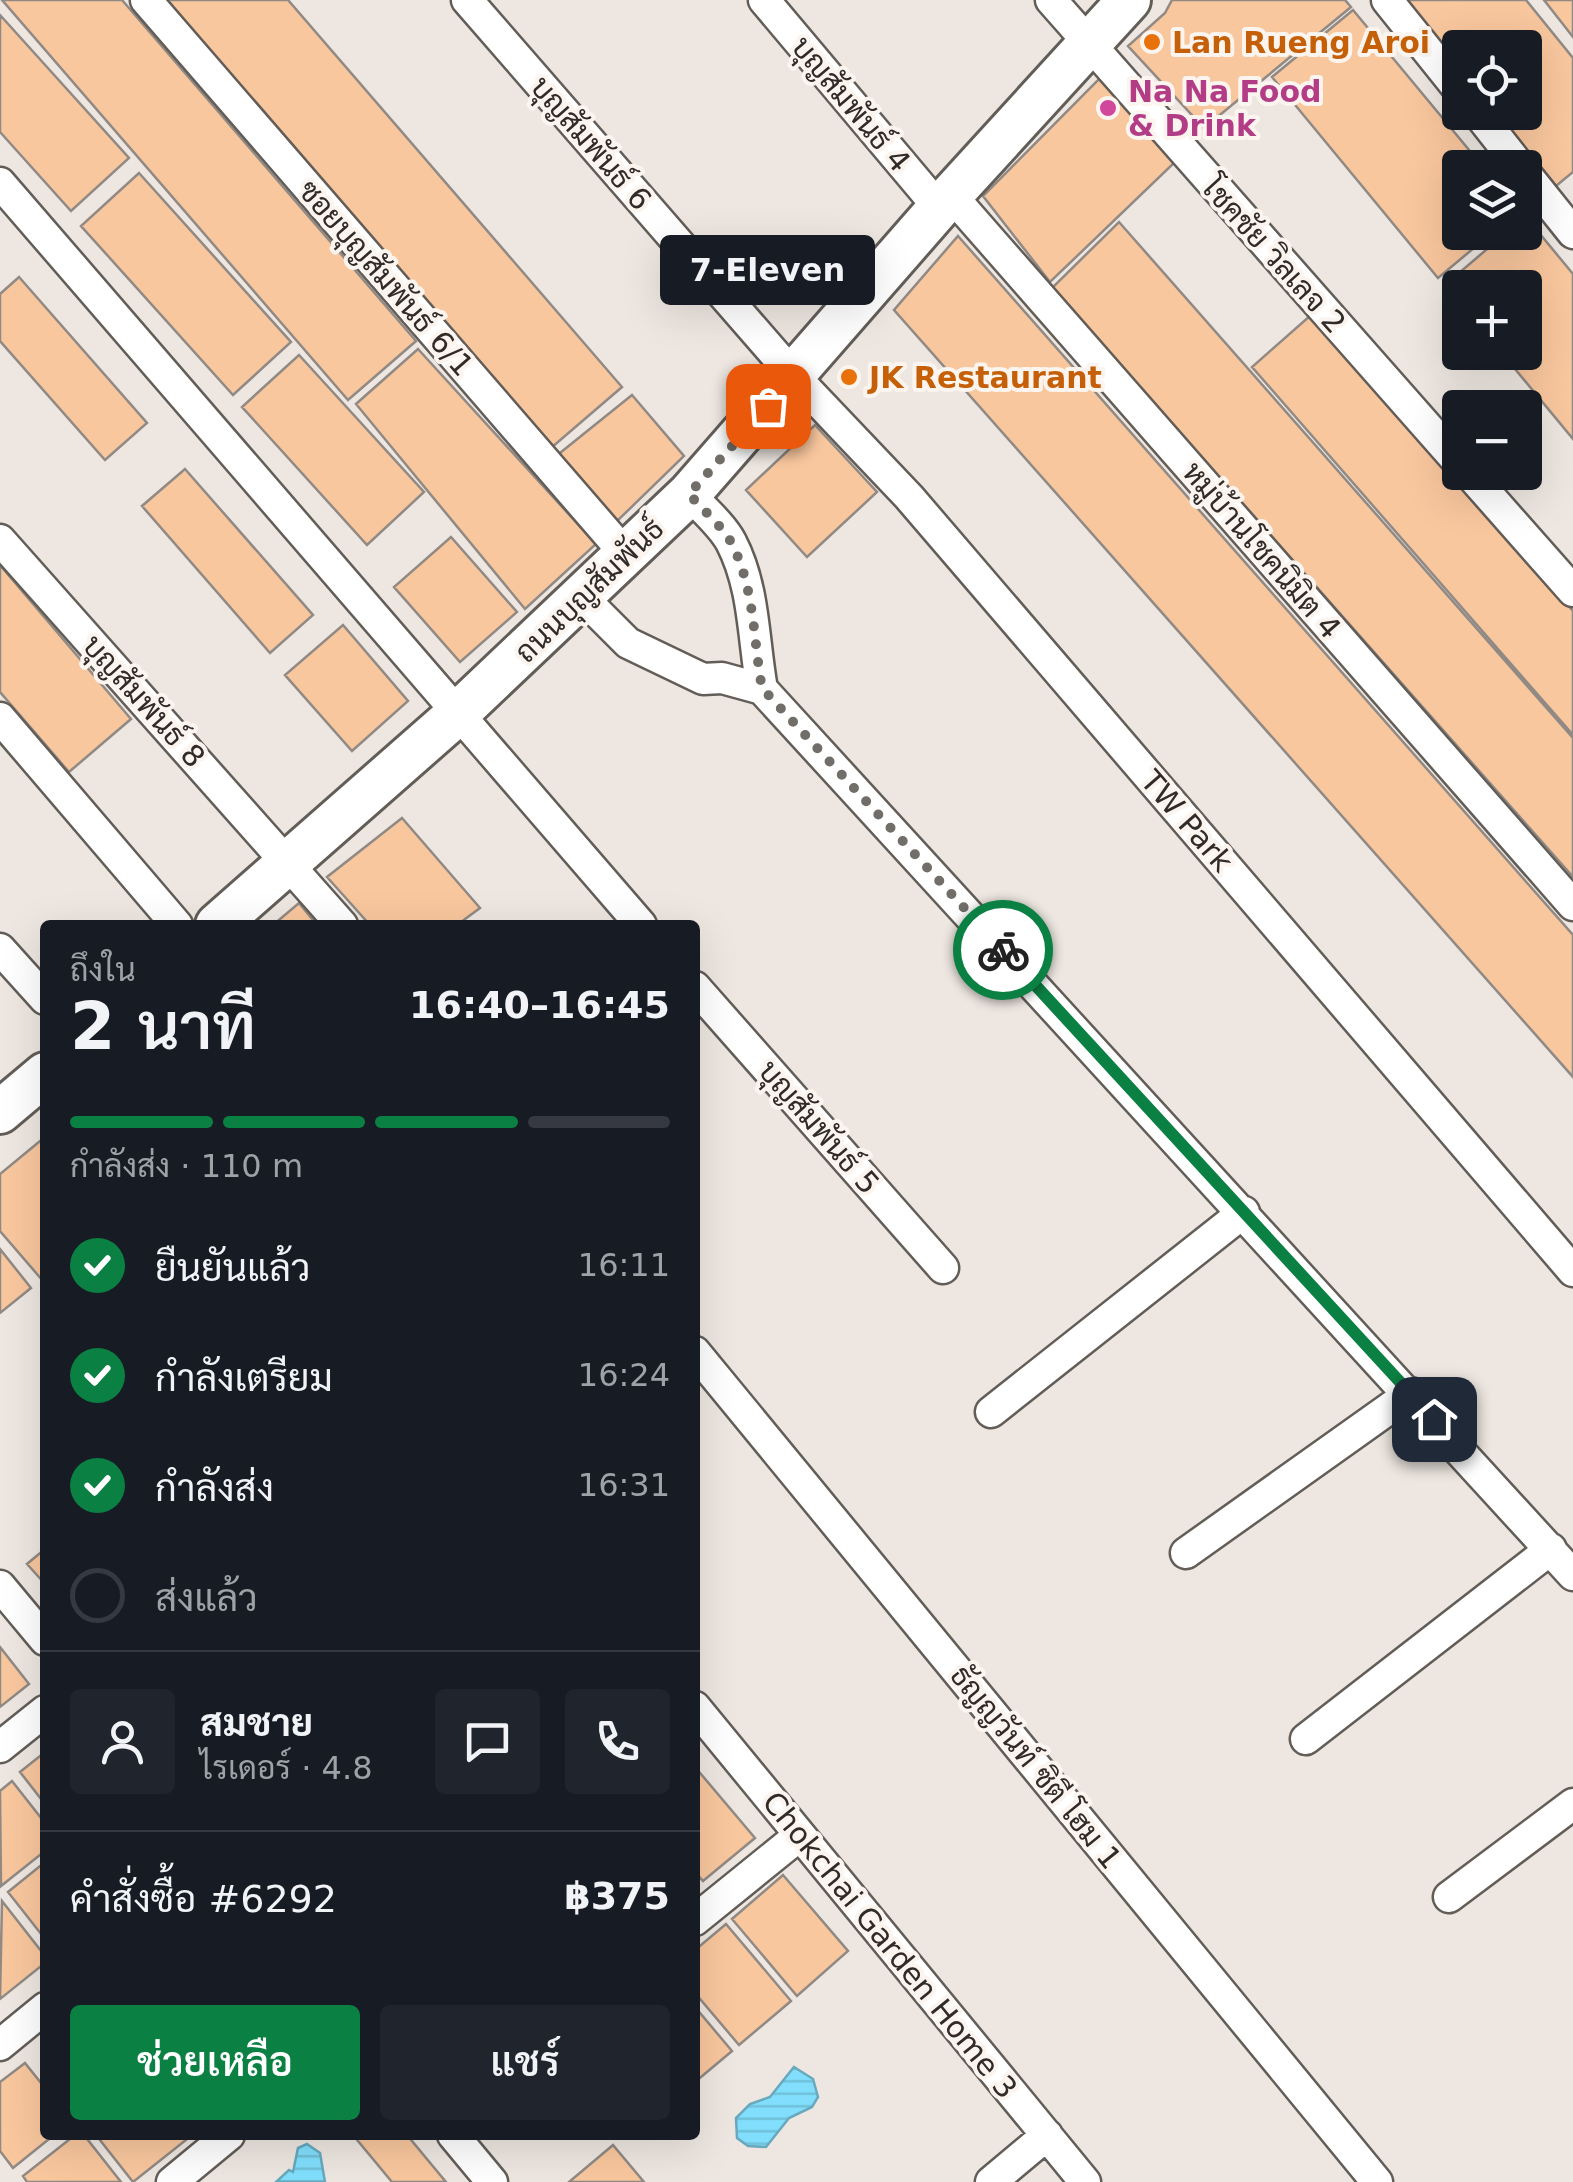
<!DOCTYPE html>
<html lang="th">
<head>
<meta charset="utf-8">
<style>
	:root { --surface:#171b24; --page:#20242c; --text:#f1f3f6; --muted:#9ea1a6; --line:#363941; --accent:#0b8043 }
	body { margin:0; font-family:"DejaVu Sans",Sarabun,sans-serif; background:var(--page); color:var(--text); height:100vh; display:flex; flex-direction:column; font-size:38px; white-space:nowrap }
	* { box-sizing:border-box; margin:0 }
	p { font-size:32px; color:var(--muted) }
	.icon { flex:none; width:55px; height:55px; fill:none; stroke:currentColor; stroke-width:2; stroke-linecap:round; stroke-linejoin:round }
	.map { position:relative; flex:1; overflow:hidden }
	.panel { position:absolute; left:40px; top:920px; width:660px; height:1220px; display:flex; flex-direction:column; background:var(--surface); border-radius:10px; box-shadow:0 10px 40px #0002 }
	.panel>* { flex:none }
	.tools { position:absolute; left:1442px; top:30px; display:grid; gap:20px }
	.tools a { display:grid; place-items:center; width:100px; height:100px; border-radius:10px; background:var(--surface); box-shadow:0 10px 40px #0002; font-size:50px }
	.pin { position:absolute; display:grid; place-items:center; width:85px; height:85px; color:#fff; margin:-42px; border-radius:20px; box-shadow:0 5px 15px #0006 }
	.courier { position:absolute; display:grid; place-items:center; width:100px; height:100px; margin:-50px; border:8px solid #0b8043; border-radius:50%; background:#fff; color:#222; box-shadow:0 2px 12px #0007 }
	.bubble { position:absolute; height:70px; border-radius:10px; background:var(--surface); box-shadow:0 10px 40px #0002; font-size:32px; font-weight:600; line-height:70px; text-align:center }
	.overview em { font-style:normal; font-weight:600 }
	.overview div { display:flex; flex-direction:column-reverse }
	.overview { display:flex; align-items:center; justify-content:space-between; height:170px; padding:0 30px }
	h1 { font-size:65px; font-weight:600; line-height:75px }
	.bar { display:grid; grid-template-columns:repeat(4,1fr); gap:15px 10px; align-content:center; height:120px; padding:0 30px }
	.bar i { height:12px; border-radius:8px; background:var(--line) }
	.bar .active { background:var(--accent) }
	.bar p { grid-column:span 4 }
	.line { display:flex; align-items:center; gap:25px; padding:0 30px; border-top:2px solid var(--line) }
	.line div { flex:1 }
	.round { display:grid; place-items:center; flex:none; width:105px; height:105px; border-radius:10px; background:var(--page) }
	ol { padding:0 30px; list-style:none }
	li { display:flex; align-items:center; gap:30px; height:110px }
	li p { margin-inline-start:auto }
	li .icon { padding:10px; border-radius:50%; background:var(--accent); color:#fff; stroke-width:4 }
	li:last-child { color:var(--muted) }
	li i { width:55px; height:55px; border:5px solid var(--line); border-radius:50% }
	.button { display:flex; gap:20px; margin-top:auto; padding:20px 30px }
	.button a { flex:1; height:115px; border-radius:10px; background:var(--accent); color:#fff; font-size:40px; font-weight:600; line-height:115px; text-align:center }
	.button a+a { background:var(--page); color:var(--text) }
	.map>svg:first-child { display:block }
</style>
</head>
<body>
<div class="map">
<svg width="1573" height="2182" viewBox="0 0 1573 2182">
	<defs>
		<pattern id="water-rules" width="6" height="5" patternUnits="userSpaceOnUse" patternTransform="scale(2.5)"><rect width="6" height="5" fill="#81dffd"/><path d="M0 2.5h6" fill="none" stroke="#70c0d9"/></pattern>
	</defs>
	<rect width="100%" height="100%" fill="#eee7e1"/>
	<!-- water -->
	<path fill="url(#water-rules)" stroke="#68a9bd" stroke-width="2.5" d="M794,2067L813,2079L818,2097L812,2107L789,2118L766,2147L748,2146L737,2138L736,2118L750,2104L770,2097Z
		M307,2144L320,2153L325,2182H276L289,2170L293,2172L298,2148Z"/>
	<!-- building -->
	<path fill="#f9c79e" stroke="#908984" stroke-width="2.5" d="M2,0H122L416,341L348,400Z
		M166,0H288L622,387L551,448Z
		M1172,0H1345L1351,7L1204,128L1128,46L1165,13Z
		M1404,0H1526L1573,58V172L1556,186L1496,112H1525V48H1460V69Z
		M1544,0H1573V37Z
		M1353,10L1484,168H1460V232H1493L1438,278L1272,77Z
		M0,15L129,158L71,211L0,132Z
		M1099,79L1174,163L1050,282L983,196Z
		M139,173L291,342L233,395L81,226Z
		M1526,217L1573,274V439L1501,352H1525V288H1460V303L1445,285L1507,232H1525Z
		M1119,222L1573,738V877L1052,288Z
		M958,236L1573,935V1077L894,310Z
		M19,277L147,423L105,460L0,341V294Z
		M1311,315L1573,611V735L1252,367Z
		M418,349L596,544L525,609L356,404Z
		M299,355L424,492L367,545L242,407Z
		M632,395L684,456L613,525L555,457Z
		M815,425L877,492L807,557L746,490Z
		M185,469L313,615L270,653L142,506Z
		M451,537L517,612L460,662L394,587Z
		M0,565L131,719L69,772L0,692Z
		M343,625L408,701L352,751L285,675Z
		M402,818L480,908L457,925H370L327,877Z
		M299,903L317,925H273Z
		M45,1137V1279L43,1281L0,1231V1174Z
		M0,1249L31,1288L0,1313Z
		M45,1549V1584L27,1564Z
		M0,1647L29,1684L0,1707Z
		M45,1752V1804L20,1772Z
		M695,1767L755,1838L703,1881L695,1872Z
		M12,1781L45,1823V1851L1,1886L0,1791Z
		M45,1862V1939L8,1892Z
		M783,1875L848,1951L797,1996L732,1919Z
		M2,1901L45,1956V1963L0,1999Z
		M726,1924L791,2001L739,2045L695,1993V1950Z
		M695,2007L732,2051L695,2082Z
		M25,2063L45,2088V2135H54L13,2168L0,2151V2082Z
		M75,2135H84L121,2182H27L23,2176Z
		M96,2135H190L191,2136L133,2182Z
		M353,2135H407L446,2182H392Z
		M613,2145L644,2182H569Z"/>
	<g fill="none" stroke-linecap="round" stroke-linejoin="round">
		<defs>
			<path id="street" d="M146,0L627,556
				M467,0L794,376L909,497L1573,1271
				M764,0L939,208
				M1051,0L1460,464
				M1387,0L1460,91
				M1477,112L1521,168
				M1525,173L1573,233
				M0,183L641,925
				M951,195L1573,905
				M1468,472L1573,591
				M689,494C702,508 722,525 731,542C755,588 753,640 762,689
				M0,540L342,925
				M583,598L628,643L703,679L722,678L762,689L1573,1575
				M0,718L177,925
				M0,949L45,999
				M695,987L943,1268
				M695,1352L1377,2182
				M991,1412L1244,1212
				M1186,1553L1411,1393
				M0,1586L45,1640
				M695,1707L1085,2182
				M1306,1739L1551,1549
				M0,1747L45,1711
				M1449,1897L1573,1804
				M695,1920L800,1835
				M0,2045L45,2008
				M453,2135L492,2182
				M172,2182L229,2135
				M991,2182L1047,2135"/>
			<path id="secondary" d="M217,925L456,715L689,494L939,208L1129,0
				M0,1112L45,1074"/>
		</defs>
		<!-- street casing -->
		<use href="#street" stroke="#635d58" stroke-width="35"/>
		<!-- secondary casing -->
		<use href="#secondary" stroke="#635d58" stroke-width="48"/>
		<!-- street -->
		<use href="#street" stroke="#fff" stroke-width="30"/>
		<!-- secondary -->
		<use href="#secondary" stroke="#fff" stroke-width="42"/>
	</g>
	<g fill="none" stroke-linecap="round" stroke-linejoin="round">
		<!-- done -->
		<path stroke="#716d69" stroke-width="10" stroke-dasharray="0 18" d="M768,406L689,494C702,509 721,525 731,542C755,588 753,639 762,688L1003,950"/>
		<!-- route -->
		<path stroke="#0b8043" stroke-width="12" d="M1003,950L1434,1419"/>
	</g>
	<!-- markers -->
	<g fill="#e8710a" stroke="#fcf4ee" stroke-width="4">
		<circle cx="1152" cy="42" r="10"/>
		<circle cx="849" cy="377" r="10"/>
	</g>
	<circle fill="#d1479c" stroke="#fcf4ee" stroke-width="4" cx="1108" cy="108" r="10"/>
	<g text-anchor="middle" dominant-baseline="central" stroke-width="8" stroke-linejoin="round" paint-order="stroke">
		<!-- food labels -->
		<g font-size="30" font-weight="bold" fill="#c56008" stroke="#fcf4ee" text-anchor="start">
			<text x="1172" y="42">Lan Rueng Aroi</text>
			<text x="869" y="377">JK Restaurant</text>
		</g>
		<!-- hotel labels -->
		<g font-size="30" font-weight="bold" fill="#b23c85" stroke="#fcf4ee" text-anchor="start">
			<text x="1128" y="91">Na Na Food<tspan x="1128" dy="34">&amp; Drink</tspan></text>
		</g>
		<!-- street labels -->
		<g font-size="30" fill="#2e2b29" stroke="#fcf4ee">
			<text transform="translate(851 104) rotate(50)">บุญสัมพันธ์ 4</text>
			<text transform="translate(591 143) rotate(49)">บุญสัมพันธ์ 6</text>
			<text transform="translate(1274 255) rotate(48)">โชคชัย วิลเลจ 2</text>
			<text transform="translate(386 278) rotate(49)">ซอยบุญสัมพันธ์ 6/1</text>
			<text transform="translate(1262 550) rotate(49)">หมู่บ้านโชคนิมิต 4</text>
			<text transform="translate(589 590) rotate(-44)">ถนนบุญสัมพันธ์</text>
			<text transform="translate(144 701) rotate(48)">บุญสัมพันธ์ 8</text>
			<text transform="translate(1187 821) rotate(49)">TW Park</text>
			<text transform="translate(819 1127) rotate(49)">บุญสัมพันธ์ 5</text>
			<text transform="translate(1036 1767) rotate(51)">ธัญญวันท์ ซิตี โฮม 1</text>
			<text transform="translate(890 1945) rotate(51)">Chokchai Garden Home 3</text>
		</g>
	</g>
</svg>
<div class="tools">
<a><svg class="icon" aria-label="locate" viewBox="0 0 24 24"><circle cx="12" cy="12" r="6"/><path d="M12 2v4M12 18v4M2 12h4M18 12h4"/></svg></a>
<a><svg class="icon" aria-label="layers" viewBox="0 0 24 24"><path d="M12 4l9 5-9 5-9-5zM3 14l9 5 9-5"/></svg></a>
<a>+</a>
<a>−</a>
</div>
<div class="pin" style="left:768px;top:406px;background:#ea580c"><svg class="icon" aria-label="bag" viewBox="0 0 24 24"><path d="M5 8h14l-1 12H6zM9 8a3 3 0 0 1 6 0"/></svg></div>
<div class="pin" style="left:1434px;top:1419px;background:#1f2937"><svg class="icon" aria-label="home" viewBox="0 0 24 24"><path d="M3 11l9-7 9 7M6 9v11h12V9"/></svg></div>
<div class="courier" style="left:1003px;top:950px"><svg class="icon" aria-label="bike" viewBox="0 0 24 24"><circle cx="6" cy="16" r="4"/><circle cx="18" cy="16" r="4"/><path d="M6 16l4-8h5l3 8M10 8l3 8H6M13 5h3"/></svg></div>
<div class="bubble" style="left:660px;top:235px;width:215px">7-Eleven</div>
<section class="panel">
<div class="overview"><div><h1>2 นาที</h1><p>ถึงใน</p></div><em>16:40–16:45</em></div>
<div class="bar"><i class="active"></i><i class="active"></i><i class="active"></i><i></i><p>กำลังส่ง · 110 m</p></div>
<ol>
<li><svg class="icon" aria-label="check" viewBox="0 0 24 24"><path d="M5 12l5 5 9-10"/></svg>ยืนยันแล้ว<p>16:11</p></li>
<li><svg class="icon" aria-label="check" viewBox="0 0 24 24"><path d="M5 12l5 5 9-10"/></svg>กำลังเตรียม<p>16:24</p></li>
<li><svg class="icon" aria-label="check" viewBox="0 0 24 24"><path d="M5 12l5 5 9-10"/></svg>กำลังส่ง<p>16:31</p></li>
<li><i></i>ส่งแล้ว</li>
</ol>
<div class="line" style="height:180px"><a class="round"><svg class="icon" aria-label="person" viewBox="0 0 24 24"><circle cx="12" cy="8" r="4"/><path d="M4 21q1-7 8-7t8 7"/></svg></a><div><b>สมชาย</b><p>ไรเดอร์ · 4.8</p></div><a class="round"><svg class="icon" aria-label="chat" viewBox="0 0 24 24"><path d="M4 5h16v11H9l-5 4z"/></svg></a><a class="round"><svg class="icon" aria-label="phone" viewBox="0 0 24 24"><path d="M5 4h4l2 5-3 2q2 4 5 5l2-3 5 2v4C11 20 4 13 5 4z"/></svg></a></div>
<div class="line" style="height:130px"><div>คำสั่งซื้อ #6292</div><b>฿375</b></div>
<div class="button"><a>ช่วยเหลือ</a><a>แชร์</a></div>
</section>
</div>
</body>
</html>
